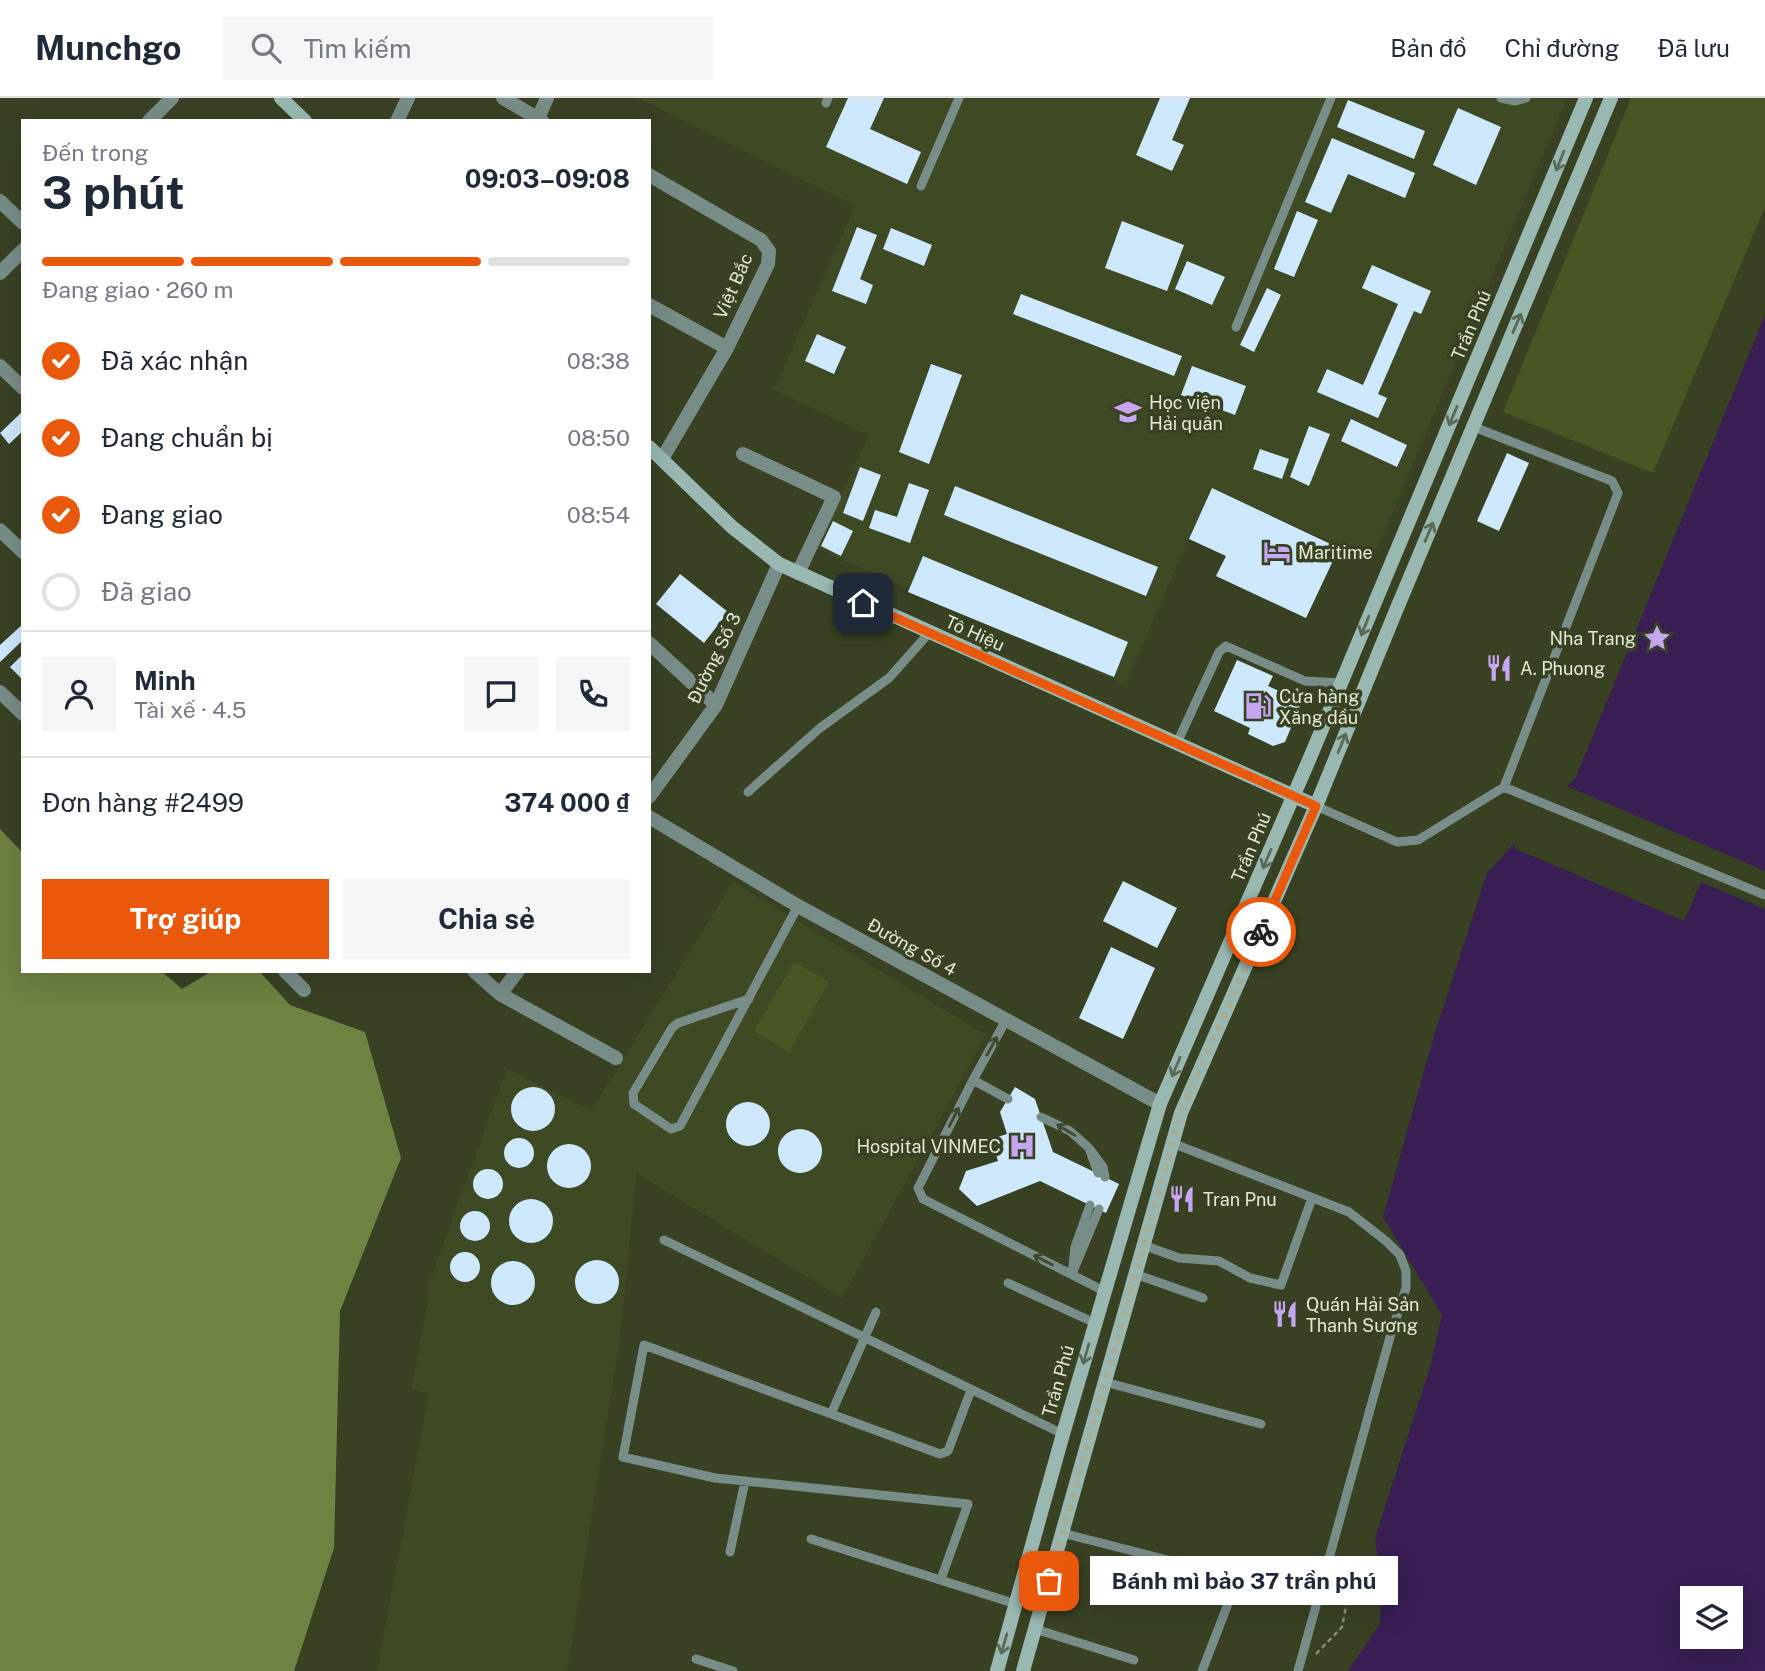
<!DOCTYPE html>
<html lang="vi">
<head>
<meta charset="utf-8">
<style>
	:root { --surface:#fff; --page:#f6f6f7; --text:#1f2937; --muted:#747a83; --line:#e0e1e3; --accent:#ea580c }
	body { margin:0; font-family:"Public Sans",sans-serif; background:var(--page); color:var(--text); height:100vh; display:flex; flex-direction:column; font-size:26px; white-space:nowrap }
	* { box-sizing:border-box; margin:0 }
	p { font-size:23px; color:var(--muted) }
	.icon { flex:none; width:38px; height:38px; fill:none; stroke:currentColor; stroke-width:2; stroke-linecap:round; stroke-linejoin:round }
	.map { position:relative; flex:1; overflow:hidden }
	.side { position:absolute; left:21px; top:21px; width:630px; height:854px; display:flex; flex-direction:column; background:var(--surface); border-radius:0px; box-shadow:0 7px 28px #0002 }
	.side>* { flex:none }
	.buttons { position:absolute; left:1680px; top:1488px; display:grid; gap:14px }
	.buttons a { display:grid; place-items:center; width:63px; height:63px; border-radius:0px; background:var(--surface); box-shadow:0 7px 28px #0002; font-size:35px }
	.pin { position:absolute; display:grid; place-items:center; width:60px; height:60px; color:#fff; margin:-30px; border-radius:14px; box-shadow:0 4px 10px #0006 }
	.courier { position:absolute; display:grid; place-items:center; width:70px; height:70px; margin:-35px; border:5px solid #ea580c; border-radius:50%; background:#fff; color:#222; box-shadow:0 2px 9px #0007 }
	.bubble { position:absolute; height:49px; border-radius:0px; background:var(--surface); box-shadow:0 7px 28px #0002; font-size:23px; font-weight:700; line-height:49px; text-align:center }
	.head em { font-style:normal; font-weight:700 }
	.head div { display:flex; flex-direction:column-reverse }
	.head { display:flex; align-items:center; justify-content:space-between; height:119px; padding:0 21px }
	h1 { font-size:46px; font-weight:700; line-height:52px }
	.bar { display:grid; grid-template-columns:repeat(4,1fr); gap:10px 7px; align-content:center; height:84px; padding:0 21px }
	.bar i { height:9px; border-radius:5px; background:var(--line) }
	.bar .current { background:var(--accent) }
	.bar p { grid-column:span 4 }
	.line { display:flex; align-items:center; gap:18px; padding:0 21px; border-top:2px solid var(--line) }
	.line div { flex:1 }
	.round { display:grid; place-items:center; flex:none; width:74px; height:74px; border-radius:0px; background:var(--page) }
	ol { padding:0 21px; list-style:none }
	li { display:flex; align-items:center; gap:21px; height:77px }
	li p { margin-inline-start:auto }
	li .icon { padding:7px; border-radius:50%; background:var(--accent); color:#fff; stroke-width:4 }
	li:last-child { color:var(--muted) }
	li i { width:38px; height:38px; border:4px solid var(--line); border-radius:50% }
	.button { display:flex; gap:14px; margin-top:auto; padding:14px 21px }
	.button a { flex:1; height:80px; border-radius:0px; background:var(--accent); color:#fff; font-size:28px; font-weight:700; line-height:80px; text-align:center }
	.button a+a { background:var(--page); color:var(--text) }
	header { display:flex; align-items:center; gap:42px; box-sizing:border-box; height:98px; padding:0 35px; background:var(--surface); border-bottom:2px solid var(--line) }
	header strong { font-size:33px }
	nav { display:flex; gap:38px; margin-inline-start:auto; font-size:24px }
	.search { width:490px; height:63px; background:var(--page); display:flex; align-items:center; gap:18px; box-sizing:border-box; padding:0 24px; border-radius:0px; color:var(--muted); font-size:26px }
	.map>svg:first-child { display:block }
</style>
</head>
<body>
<header>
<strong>Munchgo</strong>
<div class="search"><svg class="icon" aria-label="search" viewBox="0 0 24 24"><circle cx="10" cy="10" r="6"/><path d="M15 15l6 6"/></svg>Tìm kiếm</div>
<nav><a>Bản đồ</a><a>Chỉ đường</a><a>Đã lưu</a></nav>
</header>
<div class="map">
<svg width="1765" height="1573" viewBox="0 0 1765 1573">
	<rect width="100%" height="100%" fill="#384223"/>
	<!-- built -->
	<path fill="#3e4a24" d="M637,0H1567L1372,463L1211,390L1125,587L816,450L869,337L774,292L855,108Z
		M733,784L986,937L842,1200L636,1075L621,1233L567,1573H377L429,1295L412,1291L428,1202L429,1185L507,971L591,1013Z"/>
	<!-- green -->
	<path fill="#475623" d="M1631,0H1765V109L1653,375L1503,314Z
		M794,864L829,884L789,954L754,933Z"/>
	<!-- forest -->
	<path fill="#6e8242" d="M0,731L23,755V873H161L182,891L212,873H259L290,907L365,934L401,1060L340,1213L334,1450L294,1573H0Z"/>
	<!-- water -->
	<path fill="#381e53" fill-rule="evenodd" d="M1765,217V1573H1348L1380,1526L1381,1484L1375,1440L1430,1269L1442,1217L1383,1119L1433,941L1487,775L1576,679ZM1692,1500H1731V1538H1692Z"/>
	<!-- pier -->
	<path fill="#384223" d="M1564,687L1765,773V811L1701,784L1684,823L1514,750L1521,733Z"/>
	<!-- building -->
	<path fill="#cee8fe" d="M848,0H884L870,31L921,54L907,86L826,49Z
		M1160,0H1190L1172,42L1184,47L1172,73L1136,57Z
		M1348,2L1425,33L1414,61L1337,29Z
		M1458,10L1501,29L1476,87L1433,67Z
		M1332,40L1415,75L1405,100L1348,76L1331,115L1305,104Z
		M1297,113L1318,122L1294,179L1274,171Z
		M1122,123L1184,147L1167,193L1105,170Z
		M857,129L877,137L860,181L873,187L866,206L832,193Z
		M891,130L932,147L924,168L883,151Z
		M1187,163L1225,179L1212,207L1175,191Z
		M1372,167L1431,193L1421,216L1414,213L1378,296L1387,300L1378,320L1317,294L1327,271L1363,287L1398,206L1362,190Z
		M1267,190L1281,197L1254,254L1240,247Z
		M1021,196L1182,258L1174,278L1013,216Z
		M817,236L846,249L834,276L805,263Z
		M931,266L962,277L929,366L899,354Z
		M1192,268L1246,288L1235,317L1181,297Z
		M23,313V333L9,346L0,335Z
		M1351,321L1407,347L1397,369L1341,343Z
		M1309,328L1330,336L1309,388L1290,379Z
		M1260,351L1289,361L1282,381L1253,371Z
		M1507,355L1529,365L1499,433L1477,423Z
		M860,369L881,377L863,423L843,415Z
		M909,385L929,392L910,445L869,430L875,412L897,419Z
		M955,388L1158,469L1146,498L944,417Z
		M1212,390L1339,450L1306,520L1216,478L1226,458L1189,441Z
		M833,423L853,433L841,458L821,448Z
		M923,458L1128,544L1114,579L908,494Z
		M680,476L728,514L704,545L656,506Z
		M23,526V542L0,564V547Z
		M23,556V582L10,569Z
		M1237,562L1273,578L1268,588L1302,603L1285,644L1273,648L1248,636L1250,630L1214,613Z
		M1123,783L1177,810L1157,850L1103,823Z
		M1111,849L1155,870L1123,941L1079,920Z
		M1015,989L1035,1001L1053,1054L1119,1086L1106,1115L1040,1083L977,1108L959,1091L966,1073L998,1063L991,1041L1007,1036L1000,1014Z
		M511 1011a22 22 0 1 1 44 0a22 22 0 1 1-44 0Z
		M726 1026a22 22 0 1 1 44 0a22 22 0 1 1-44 0Z
		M778 1053a22 22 0 1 1 44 0a22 22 0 1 1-44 0Z
		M504 1055a15 15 0 1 1 30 0a15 15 0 1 1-30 0Z
		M547 1068a22 22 0 1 1 44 0a22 22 0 1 1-44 0Z
		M473 1086a15 15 0 1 1 30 0a15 15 0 1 1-30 0Z
		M509 1123a22 22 0 1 1 44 0a22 22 0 1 1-44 0Z
		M460 1128a15 15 0 1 1 30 0a15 15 0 1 1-30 0Z
		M450 1169a15 15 0 1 1 30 0a15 15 0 1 1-30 0Z
		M575 1184a22 22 0 1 1 44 0a22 22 0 1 1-44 0Z
		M491 1185a22 22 0 1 1 44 0a22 22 0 1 1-44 0Z"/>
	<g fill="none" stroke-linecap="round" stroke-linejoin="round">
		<!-- path -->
		<path stroke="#858e74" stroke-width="2.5" stroke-dasharray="5 3.5" stroke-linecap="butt" d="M1316,1556L1342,1529L1348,1498L1341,1469"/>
		<!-- lane -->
		<path stroke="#788c88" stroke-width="9" d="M1501,0L1515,3L1526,0
			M826,5L828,0
			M921,88L959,0
			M1236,229L1331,0
			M1177,645L1219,554L1226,548L1305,583L1341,585
			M1504,689L1765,797
			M748,694L820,630L889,580L929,535
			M1316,708L1397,744L1418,742L1504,689L1618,395L1612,383L1474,329
			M749,901L678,925L672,930L633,995L634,1006L671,1031L680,1028L798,808
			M1006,922L973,982L1008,1001
			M973,982L918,1090L923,1101L1104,1193
			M1041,1019L1070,1033L1089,1050
			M1172,1045L1349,1114L1386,1143L1400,1157L1406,1173V1190L1390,1239L1298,1573
			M1098,1075L1089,1050L1103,1069L1105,1079
			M1090,1107L1075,1149L1072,1176L1099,1111
			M664,1142L1063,1336
			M1143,1147L1179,1160L1219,1163L1250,1180L1281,1187L1312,1100
			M1135,1176L1203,1200
			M1008,1185L1095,1225
			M1105,1284L1261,1326
			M831,1316L876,1214
			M1062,1435L1266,1487
			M811,1441L1016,1506
			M730,1454L745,1383
			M941,1481L968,1406L715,1380L623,1359L644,1247L940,1356L948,1353L971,1292
			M1035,1531L1134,1562
			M696,1561L733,1573
			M1202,1573L1238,1480"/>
		<!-- street -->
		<path stroke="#788c88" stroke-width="14" d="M503,0L542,23
			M149,23L172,0
			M397,23L408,0
			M537,23L547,0
			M649,77L761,142L769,153L768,166L727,250L662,361
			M0,103L23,125
			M0,175L23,152
			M649,207L727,250
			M0,268L23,290
			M743,356L834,399L798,475
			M0,432L23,454
			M649,545L716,607
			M0,594L23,616
			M649,699L716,607L779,466
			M649,719L798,808L1160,1006
			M285,873L304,892
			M474,873L500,896L616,960
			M500,896L518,873"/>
		<!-- secondary -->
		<path stroke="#99b8b2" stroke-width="14" d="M281,0L305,23
			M649,349L732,429L779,466L1316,708
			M997,1573L1063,1336L1160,1006L1309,662L1586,0
			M1023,1573L1181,1015L1316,708L1395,515L1611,0"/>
	</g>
	<!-- one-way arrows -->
	<defs><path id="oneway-shaft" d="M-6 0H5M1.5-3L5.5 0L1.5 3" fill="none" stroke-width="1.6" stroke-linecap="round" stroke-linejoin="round" transform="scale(1.75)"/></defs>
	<g stroke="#5a6b55">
		<use href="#oneway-shaft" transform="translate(1560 63) rotate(112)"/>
		<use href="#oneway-shaft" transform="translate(1517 225) rotate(-67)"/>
		<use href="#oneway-shaft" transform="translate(1453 318) rotate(113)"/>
		<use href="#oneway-shaft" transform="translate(1429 434) rotate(-67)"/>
		<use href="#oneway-shaft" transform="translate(1365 528) rotate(112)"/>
		<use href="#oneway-shaft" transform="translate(1342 645) rotate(-68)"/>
		<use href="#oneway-shaft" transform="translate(1267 761) rotate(113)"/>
		<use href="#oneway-shaft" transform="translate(1176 969) rotate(113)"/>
		<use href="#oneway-shaft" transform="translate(1086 1256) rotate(106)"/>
		<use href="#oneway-shaft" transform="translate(1004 1546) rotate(106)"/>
	</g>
	<g stroke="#3e492d">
		<use href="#oneway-shaft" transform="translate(992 948) rotate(-61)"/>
		<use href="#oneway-shaft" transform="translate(954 1019) rotate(-63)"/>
		<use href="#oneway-shaft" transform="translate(1066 1032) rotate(-149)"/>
		<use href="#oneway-shaft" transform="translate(1043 1162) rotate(-153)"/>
	</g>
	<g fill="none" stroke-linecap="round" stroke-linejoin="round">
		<!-- done -->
		<path stroke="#a6ae97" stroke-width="7" stroke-dasharray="0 12.6" d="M1049,1483L1181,1015L1261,834"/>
		<!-- route -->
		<path stroke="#ea580c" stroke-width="9" d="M863,505L1316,708L1261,834"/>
	</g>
	<!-- icons -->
	<defs>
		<symbol id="university-bare" viewBox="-9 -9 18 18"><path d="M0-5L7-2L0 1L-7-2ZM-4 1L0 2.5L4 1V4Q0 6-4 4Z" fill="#c6a6f0" stroke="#384223" stroke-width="2.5" paint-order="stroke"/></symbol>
		<symbol id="hotel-bare" viewBox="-9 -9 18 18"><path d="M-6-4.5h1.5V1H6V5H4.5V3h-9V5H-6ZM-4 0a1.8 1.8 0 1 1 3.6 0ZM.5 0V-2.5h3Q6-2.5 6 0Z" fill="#c6a6f0" stroke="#384223" stroke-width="2.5" paint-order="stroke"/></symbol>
		<symbol id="sight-bare" viewBox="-9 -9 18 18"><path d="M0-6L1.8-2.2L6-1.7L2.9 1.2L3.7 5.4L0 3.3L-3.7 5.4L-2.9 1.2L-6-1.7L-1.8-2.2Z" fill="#c6a6f0" stroke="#384223" stroke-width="2.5" paint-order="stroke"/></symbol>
		<symbol id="restaurant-bare" viewBox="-9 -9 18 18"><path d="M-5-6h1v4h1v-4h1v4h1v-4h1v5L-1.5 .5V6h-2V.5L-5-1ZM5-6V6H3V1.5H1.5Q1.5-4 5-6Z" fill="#c6a6f0" stroke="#384223" stroke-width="2.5" paint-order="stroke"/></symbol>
		<symbol id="fuel-bare" viewBox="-9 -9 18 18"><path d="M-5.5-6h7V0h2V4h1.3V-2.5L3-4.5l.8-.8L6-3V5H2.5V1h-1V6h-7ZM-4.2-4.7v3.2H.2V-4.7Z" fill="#c6a6f0" stroke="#384223" stroke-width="2.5" paint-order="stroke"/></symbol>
		<symbol id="hospital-bare" viewBox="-9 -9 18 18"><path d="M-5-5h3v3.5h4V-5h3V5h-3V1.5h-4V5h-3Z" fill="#c6a6f0" stroke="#384223" stroke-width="2.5" paint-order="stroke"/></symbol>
	</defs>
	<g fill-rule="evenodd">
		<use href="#university-bare" x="1109" y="295" width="38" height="38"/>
		<use href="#hotel-bare" x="1258" y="435" width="38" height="38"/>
		<use href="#sight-bare" x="1638" y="521" width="38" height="38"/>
		<use href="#restaurant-bare" x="1480" y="551" width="38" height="38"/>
		<use href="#fuel-bare" x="1239" y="589" width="38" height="38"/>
		<use href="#hospital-bare" x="1003" y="1029" width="38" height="38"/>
		<use href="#restaurant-bare" x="1163" y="1082" width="38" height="38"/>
		<use href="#restaurant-bare" x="1266" y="1197" width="38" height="38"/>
	</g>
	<g text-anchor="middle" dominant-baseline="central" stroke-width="7" stroke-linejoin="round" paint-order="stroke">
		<!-- street labels -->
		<g font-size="18" fill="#e1e8d5" stroke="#384223">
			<text transform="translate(733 188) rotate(-66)">Việt Bắc</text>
			<text transform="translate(1471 227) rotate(-67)">Trần Phú</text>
			<text transform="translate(975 535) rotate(24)">Tô Hiệu</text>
			<text transform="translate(714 560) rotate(-64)">Đường Số 3</text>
			<text transform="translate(1251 749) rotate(-67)">Trần Phú</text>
			<text transform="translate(912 849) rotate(29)">Đường Số 4</text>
			<text transform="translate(1058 1283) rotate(-74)">Trần Phú</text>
		</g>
		<!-- poi labels -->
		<g font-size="18" fill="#e1e8d5" stroke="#384223" text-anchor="start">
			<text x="1149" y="304">Học viện<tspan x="1149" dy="21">Hải quân</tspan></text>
			<text x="1298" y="454">Maritime</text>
			<text x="1636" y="540" text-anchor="end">Nha Trang</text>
			<text x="1520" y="570">A. Phuong</text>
			<text x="1279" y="598">Cửa hàng<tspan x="1279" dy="21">Xăng dầu</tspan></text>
			<text x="1001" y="1048" text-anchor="end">Hospital VINMEC</text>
			<text x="1203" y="1101">Tran Pnu</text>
			<text x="1306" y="1206">Quán Hải Sản<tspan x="1306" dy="21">Thanh Sương</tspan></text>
		</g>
	</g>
</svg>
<div class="buttons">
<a><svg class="icon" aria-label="layers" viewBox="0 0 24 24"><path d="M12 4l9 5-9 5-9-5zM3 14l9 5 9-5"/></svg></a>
</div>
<div class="pin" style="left:1049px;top:1483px;background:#ea580c"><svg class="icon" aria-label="bag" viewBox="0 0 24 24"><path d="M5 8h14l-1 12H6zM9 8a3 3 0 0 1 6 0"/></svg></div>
<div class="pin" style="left:863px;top:505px;background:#1f2937"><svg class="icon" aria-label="home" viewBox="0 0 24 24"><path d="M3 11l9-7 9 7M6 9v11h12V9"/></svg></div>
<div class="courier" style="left:1261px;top:834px"><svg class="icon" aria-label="bike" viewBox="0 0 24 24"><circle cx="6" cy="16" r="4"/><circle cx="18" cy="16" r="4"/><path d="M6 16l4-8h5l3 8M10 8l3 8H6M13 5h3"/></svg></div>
<div class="bubble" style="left:1090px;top:1458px;width:308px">Bánh mì bảo 37 trần phú</div>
<section class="side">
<div class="head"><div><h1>3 phút</h1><p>Đến trong</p></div><em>09:03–09:08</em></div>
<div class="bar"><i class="current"></i><i class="current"></i><i class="current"></i><i></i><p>Đang giao · 260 m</p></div>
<ol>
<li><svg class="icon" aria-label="check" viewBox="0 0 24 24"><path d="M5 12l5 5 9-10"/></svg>Đã xác nhận<p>08:38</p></li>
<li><svg class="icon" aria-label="check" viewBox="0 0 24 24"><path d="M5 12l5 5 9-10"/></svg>Đang chuẩn bị<p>08:50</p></li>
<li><svg class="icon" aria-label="check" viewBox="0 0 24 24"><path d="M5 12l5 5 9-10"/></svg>Đang giao<p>08:54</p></li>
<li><i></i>Đã giao</li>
</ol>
<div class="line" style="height:126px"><a class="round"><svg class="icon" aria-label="person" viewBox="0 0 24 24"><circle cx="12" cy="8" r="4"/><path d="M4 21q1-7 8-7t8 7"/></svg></a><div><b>Minh</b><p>Tài xế · 4.5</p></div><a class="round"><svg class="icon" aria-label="chat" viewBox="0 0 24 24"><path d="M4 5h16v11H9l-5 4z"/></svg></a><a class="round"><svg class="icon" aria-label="phone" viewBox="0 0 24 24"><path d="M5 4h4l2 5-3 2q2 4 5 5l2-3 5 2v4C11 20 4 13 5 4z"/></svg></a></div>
<div class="line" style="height:91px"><div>Đơn hàng #2499</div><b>374 000 ₫</b></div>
<div class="button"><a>Trợ giúp</a><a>Chia sẻ</a></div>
</section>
</div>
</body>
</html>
